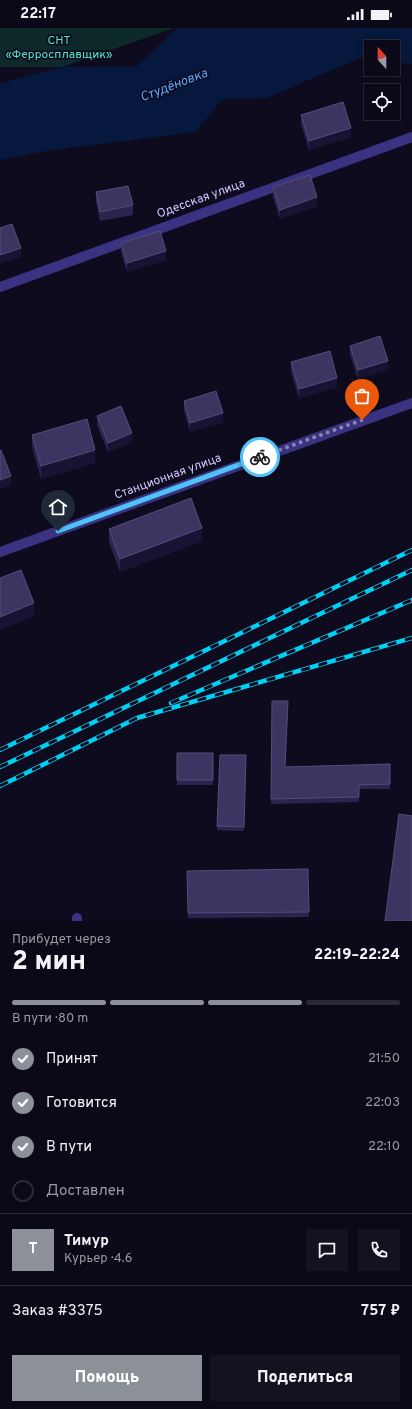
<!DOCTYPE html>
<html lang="ru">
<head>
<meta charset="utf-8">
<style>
	:root { --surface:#0b0817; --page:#141120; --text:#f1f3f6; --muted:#9a9aa1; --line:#2b2936; --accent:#8c9099 }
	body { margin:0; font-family:Overpass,sans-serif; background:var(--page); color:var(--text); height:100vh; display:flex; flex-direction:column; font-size:15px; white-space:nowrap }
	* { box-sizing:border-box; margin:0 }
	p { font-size:13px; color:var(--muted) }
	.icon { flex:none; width:22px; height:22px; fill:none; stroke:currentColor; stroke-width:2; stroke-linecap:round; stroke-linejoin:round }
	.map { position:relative; height:893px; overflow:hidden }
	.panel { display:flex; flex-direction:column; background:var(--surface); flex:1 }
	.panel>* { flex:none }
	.needle { width:26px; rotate:339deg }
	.tools { position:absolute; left:364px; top:12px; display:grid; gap:8px }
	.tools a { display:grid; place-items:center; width:36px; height:36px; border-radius:0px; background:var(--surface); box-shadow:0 2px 10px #0003,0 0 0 1px var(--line); font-size:20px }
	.pin { position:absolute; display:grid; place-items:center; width:34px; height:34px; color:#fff; margin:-41px -17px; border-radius:50% 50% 50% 0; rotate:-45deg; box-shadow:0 0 4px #0007 }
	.pin .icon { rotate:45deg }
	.courier { position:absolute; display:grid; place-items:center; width:40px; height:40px; margin:-20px; border:3px solid #4fc3f7; border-radius:50%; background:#fff; color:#222; box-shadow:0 1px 5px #0007 }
	.head em { font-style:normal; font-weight:800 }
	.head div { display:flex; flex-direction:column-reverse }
	.head { display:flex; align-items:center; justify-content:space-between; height:68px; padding:0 12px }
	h1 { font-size:26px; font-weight:800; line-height:30px }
	.bar { display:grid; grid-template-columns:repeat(4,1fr); gap:6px 4px; align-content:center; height:48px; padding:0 12px }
	.bar i { height:5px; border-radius:3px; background:var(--line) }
	.bar .on { background:var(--accent) }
	.bar p { grid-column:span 4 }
	.line { display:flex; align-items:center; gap:10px; padding:0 12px; border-top:1px solid var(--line) }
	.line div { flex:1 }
	.round { display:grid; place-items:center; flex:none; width:42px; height:42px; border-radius:0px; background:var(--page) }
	ol { padding:0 12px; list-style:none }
	li { display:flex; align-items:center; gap:12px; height:44px }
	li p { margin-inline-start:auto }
	li .icon { padding:4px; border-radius:50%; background:var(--accent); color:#fff; stroke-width:4 }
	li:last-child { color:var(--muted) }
	li i { width:22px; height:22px; border:2px solid var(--line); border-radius:50% }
	.primary-button { display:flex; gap:8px; margin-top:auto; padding:8px 12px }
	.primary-button a { flex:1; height:46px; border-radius:0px; background:var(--accent); color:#fff; font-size:16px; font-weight:800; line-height:46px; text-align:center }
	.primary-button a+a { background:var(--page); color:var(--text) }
	.status { display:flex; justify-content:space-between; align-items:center; height:28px; padding:0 20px; background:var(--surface); direction:ltr }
	.status svg { height:11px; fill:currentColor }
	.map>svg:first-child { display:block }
</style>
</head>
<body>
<div class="status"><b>22:17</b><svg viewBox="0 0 49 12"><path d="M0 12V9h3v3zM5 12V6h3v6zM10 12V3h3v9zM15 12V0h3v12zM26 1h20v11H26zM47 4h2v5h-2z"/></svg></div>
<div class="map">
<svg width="412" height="893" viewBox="0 0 412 893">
	<rect width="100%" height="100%" fill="#0f0b1f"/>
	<!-- green -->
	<path fill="#0e2929" d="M0,0H174L62,39H0Z"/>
	<!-- water -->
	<path fill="#06183d" d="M177,0H412V36L393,34V19H371V31L360,30L267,70L223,71L195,104L46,123L0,132V55L62,39L137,38Z"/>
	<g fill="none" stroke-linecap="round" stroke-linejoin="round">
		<!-- minor -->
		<path stroke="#393381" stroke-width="10" d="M0,259L412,109
			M0,524L412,375
			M77,890V893"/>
		<defs>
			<path id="rail" d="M171,675L412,572
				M0,722L412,522
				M0,739L412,542
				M0,758L137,690L412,610"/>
		</defs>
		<!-- rail casing -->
		<use href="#rail" stroke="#00d1f4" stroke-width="4.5"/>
		<!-- rail -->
		<use href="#rail" stroke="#0f0b1f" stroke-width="3" stroke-dasharray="9" stroke-linecap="butt"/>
	</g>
	<!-- wall -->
	<path fill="#2c234e" d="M301,87L351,109L309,122L301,96Z
		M273,159L317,178L280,191L273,169Z
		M96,164L133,177V187L100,193L96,174Z
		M121,215L166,232L127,244L121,224Z
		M350,318L388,342L358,351L350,327Z
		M291,334L337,359L299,370L291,344Z
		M184,373L223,394L190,404L184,382Z
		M97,388L132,414L108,424L97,397Z
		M32,407L95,435L41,451L32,419Z
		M109,501L202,513L120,544L109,514Z
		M272,673L285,739L390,736V761H359V774L271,776Z
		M177,725H213V757H177Z
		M220,727H246L244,803L217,802Z
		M308,841L309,889L188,890L187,843Z"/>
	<!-- shaded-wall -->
	<path fill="#191233" d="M351,100V109L309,122V113Z
		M317,169V178L280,191V182Z
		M21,220V229L0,236V227Z
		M166,223V232L127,244V235Z
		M388,333V342L358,351V342Z
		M337,350V359L299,370V361Z
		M223,385V394L190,404V395Z
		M132,405V414L108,424V415Z
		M95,422V435L41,451V438Z
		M11,448V457L0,461V452Z
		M202,500V513L120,544V531Z
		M34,575V588L0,602V589Z"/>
	<!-- building -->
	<path fill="#3e3461" stroke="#554c7a" d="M343,74L351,100L309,113L301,87Z
		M310,147L317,169L280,182L273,159Z
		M128,158L133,177L100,184L96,164Z
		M12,196L21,220L0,227V200Z
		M160,203L166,223L127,235L121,215Z
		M380,308L388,333L358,342L350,318Z
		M330,323L337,350L299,361L291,334Z
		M216,363L223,385L190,395L184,373Z
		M121,378L132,405L108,415L97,388Z
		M87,391L95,422L41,438L32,407Z
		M1,422L11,448L0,452V423Z
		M191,470L202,500L120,531L109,501Z
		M21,542L34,575L0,589V550Z
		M272,673H288L285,739L390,736V756L359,757V769L271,771Z
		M177,725H213V752H177Z
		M220,727H246L244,799L217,798Z
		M399,786L412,788V893H385Z
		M308,841L309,884L188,885L187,843Z"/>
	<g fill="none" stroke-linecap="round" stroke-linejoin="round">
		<!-- done -->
		<path stroke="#8d86b1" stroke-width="4" stroke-dasharray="0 7.2" d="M260,429L362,392"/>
		<!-- route -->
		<path stroke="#4fc3f7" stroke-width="5" d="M58,503L260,429"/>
	</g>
	<g text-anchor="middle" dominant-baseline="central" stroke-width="3.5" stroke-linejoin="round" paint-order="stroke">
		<!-- park labels -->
		<g font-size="12" fill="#4ee5c6" stroke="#0f0b1f">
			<text x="59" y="13">СНТ<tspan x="59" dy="14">«Ферросплавщик»</tspan></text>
		</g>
		<!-- street labels -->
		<g font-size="12" fill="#d1c9ff" stroke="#0f0b1f">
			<text transform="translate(201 171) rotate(-20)">Одесская улица</text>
			<text transform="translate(168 449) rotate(-20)">Станционная улица</text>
		</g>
		<!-- water labels -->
		<g font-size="13" font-style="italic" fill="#57aaff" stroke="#0f0b1f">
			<text transform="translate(174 58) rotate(-21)">Студёновка</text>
		</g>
	</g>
</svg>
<div class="tools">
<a><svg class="needle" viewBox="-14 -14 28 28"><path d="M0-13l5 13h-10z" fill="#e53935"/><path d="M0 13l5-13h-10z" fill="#9a9aa1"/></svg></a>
<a><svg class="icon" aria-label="locate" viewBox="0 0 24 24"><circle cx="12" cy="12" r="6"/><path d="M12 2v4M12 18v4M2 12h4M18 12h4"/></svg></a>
</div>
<div class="pin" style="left:362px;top:392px;background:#ea580c"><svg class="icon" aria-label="bag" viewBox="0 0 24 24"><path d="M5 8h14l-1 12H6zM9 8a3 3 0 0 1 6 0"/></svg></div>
<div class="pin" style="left:58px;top:503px;background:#1f2937"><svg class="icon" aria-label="home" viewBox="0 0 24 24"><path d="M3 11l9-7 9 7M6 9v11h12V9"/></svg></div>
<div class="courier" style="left:260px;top:429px"><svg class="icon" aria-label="bike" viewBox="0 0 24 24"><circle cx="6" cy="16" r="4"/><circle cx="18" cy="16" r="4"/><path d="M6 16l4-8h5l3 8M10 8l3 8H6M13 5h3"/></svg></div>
</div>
<section class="panel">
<div class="head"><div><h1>2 мин</h1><p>Прибудет через</p></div><em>22:19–22:24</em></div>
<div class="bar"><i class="on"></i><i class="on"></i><i class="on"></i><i></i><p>В пути · 80 m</p></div>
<ol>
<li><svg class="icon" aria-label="check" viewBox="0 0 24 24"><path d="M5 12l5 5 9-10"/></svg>Принят<p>21:50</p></li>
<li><svg class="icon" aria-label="check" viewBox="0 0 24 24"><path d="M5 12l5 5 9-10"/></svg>Готовится<p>22:03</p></li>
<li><svg class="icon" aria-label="check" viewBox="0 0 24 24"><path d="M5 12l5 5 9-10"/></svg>В пути<p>22:10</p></li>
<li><i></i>Доставлен</li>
</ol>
<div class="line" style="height:72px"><b class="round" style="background:var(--accent);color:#fff">Т</b><div><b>Тимур</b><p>Курьер · 4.6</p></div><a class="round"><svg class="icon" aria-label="chat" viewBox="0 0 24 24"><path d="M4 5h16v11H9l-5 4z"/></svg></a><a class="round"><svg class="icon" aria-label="phone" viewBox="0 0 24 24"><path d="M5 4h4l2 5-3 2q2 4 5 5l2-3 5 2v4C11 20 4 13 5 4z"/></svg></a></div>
<div class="line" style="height:52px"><div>Заказ #3375</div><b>757 ₽</b></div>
<div class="primary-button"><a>Помощь</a><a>Поделиться</a></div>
</section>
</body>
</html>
